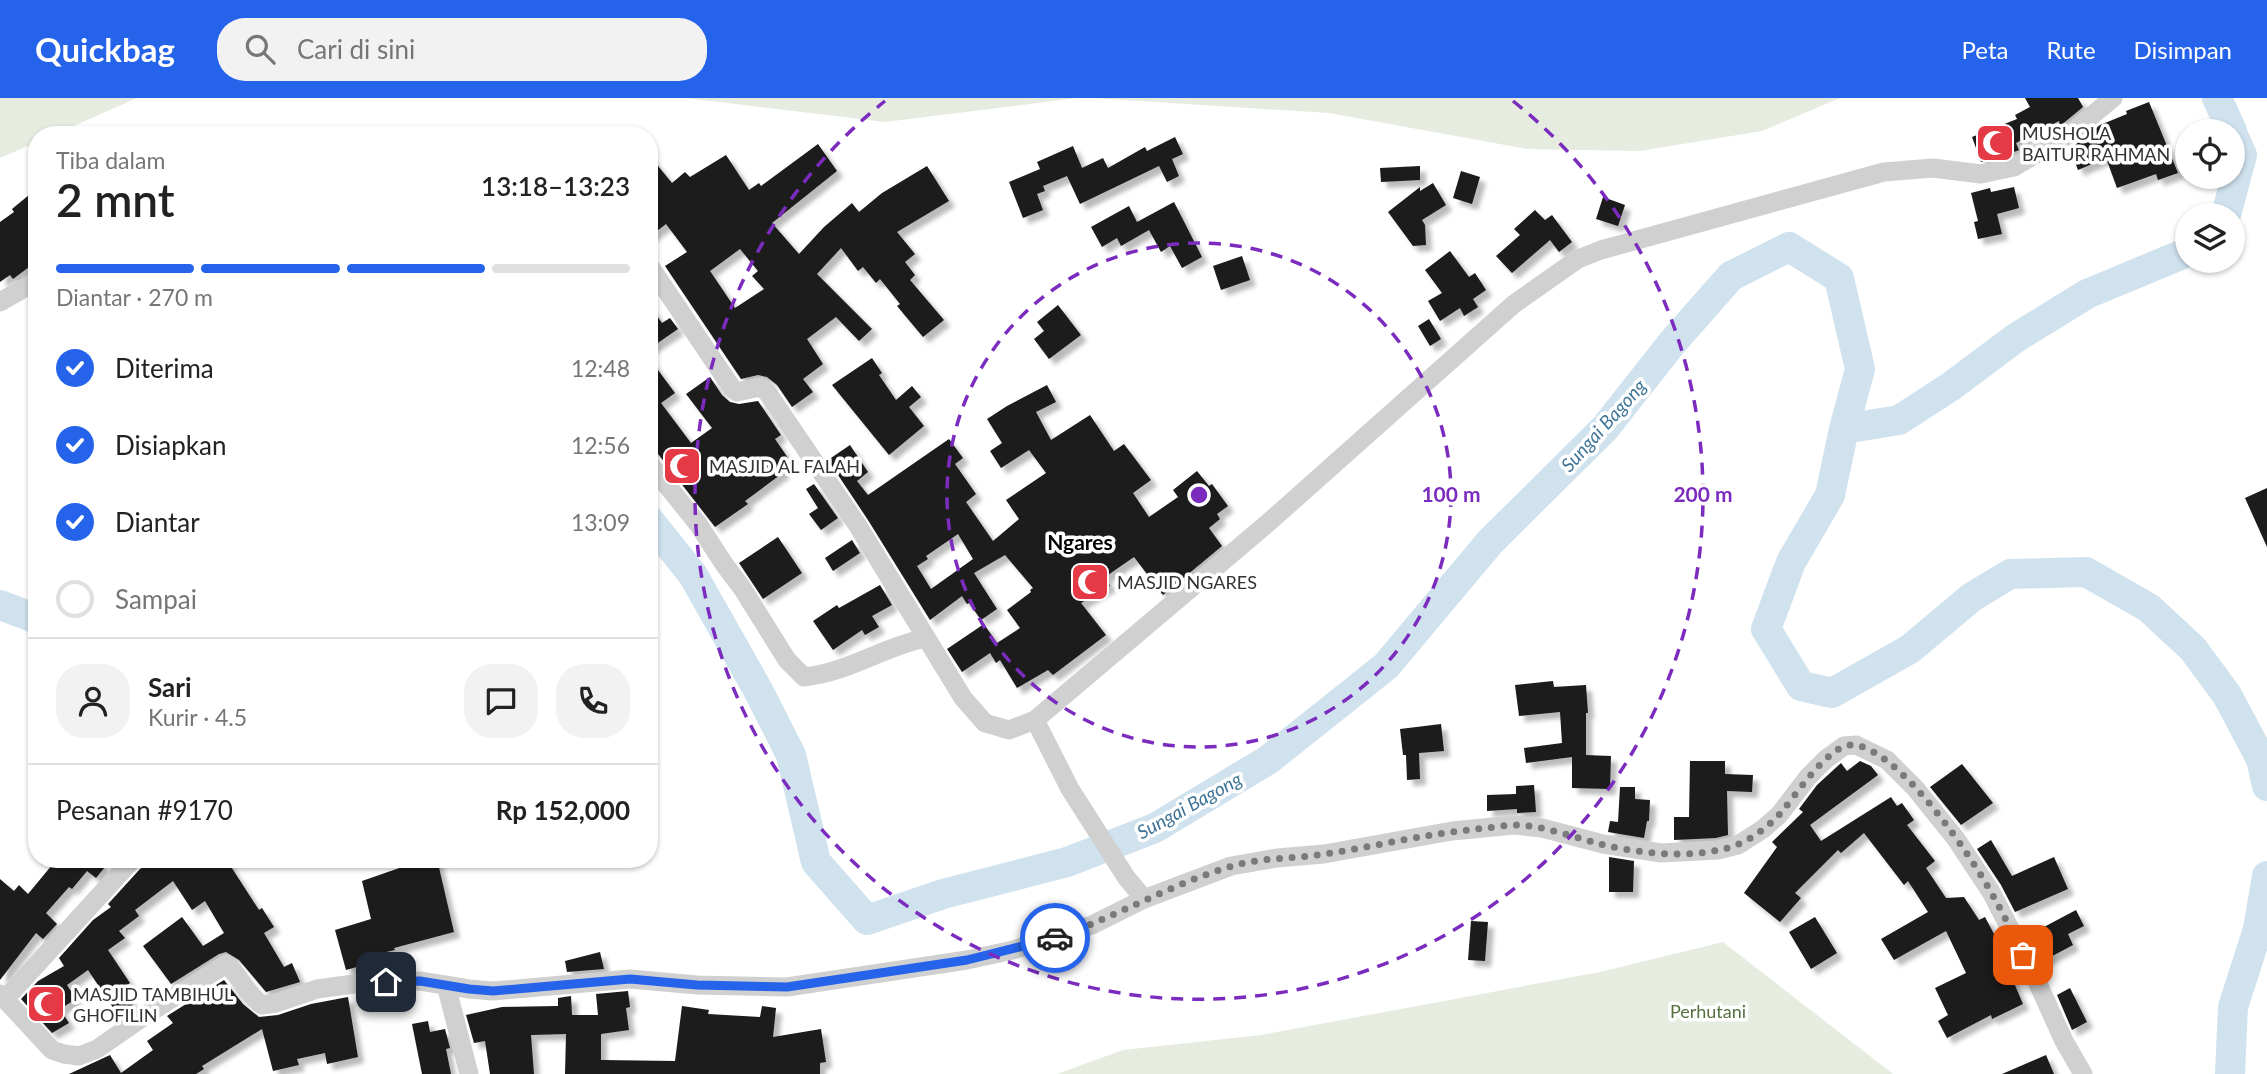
<!DOCTYPE html>
<html lang="id">
<head>
<meta charset="utf-8">
<style>
	:root { --surface:#fff; --page:#f2f2f2; --text:#222; --muted:#767676; --line:#e0e0e0; --accent:#2563eb }
	body { margin:0; font-family:Lato,sans-serif; background:var(--page); color:var(--text); height:100vh; display:flex; flex-direction:column; font-size:26px; white-space:nowrap }
	* { box-sizing:border-box; margin:0 }
	p { font-size:23px; color:var(--muted) }
	.icon { flex:none; width:38px; height:38px; fill:none; stroke:currentColor; stroke-width:2; stroke-linecap:round; stroke-linejoin:round }
	.map { position:relative; flex:1; overflow:hidden }
	.side { position:absolute; left:28px; top:28px; width:630px; height:742px; display:flex; flex-direction:column; background:var(--surface); border-radius:28px; box-shadow:0 2px 5px #0004 }
	.side>* { flex:none }
	.tools { position:absolute; left:2175px; top:21px; display:grid; gap:14px }
	.tools a { display:grid; place-items:center; width:70px; height:70px; border-radius:50%; background:var(--surface); box-shadow:0 2px 5px #0004; font-size:35px }
	.pin { position:absolute; display:grid; place-items:center; width:60px; height:60px; color:#fff; margin:-30px; border-radius:14px; box-shadow:0 4px 10px #0006 }
	.courier { position:absolute; display:grid; place-items:center; width:70px; height:70px; margin:-35px; border:5px solid #2563eb; border-radius:50%; background:#fff; color:#222; box-shadow:0 2px 9px #0007 }
	.summary em { font-style:normal; font-weight:600 }
	.summary div { display:flex; flex-direction:column-reverse }
	.summary { display:flex; align-items:center; justify-content:space-between; height:119px; padding:0 28px }
	h1 { font-size:46px; font-weight:600; line-height:52px }
	.bar { display:grid; grid-template-columns:repeat(4,1fr); gap:10px 7px; align-content:center; height:84px; padding:0 28px }
	.bar i { height:9px; border-radius:5px; background:var(--line) }
	.bar .selected { background:var(--accent) }
	.bar p { grid-column:span 4 }
	.line { display:flex; align-items:center; gap:18px; padding:0 28px; border-top:2px solid var(--line) }
	.line div { flex:1 }
	.round { display:grid; place-items:center; flex:none; width:74px; height:74px; border-radius:28px; background:var(--page) }
	ol { padding:0 28px; list-style:none }
	li { display:flex; align-items:center; gap:21px; height:77px }
	li p { margin-inline-start:auto }
	li .icon { padding:7px; border-radius:50%; background:var(--accent); color:#fff; stroke-width:4 }
	li:last-child { color:var(--muted) }
	li i { width:38px; height:38px; border:4px solid var(--line); border-radius:50% }
	header { display:flex; align-items:center; gap:42px; box-sizing:border-box; height:98px; padding:0 35px; background:var(--accent); color:#fff }
	header strong { font-size:33px }
	nav { display:flex; gap:38px; margin-inline-start:auto; font-size:24px }
	.search { width:490px; height:63px; background:var(--page); display:flex; align-items:center; gap:18px; box-sizing:border-box; padding:0 24px; border-radius:28px; color:var(--muted); font-size:26px }
	.map>svg:first-child { display:block }
</style>
</head>
<body>
<header>
<strong>Quickbag</strong>
<div class="search"><svg class="icon" aria-label="search" viewBox="0 0 24 24"><circle cx="10" cy="10" r="6"/><path d="M15 15l6 6"/></svg>Cari di sini</div>
<nav><a>Peta</a><a>Rute</a><a>Disimpan</a></nav>
</header>
<div class="map">
<svg width="2267" height="976" viewBox="0 0 2267 976">
	<defs>
		<filter id="shadow"><feDropShadow dx="6" dy="6" stdDeviation="2" flood-color="#0004"/></filter>
	</defs>
	<rect width="100%" height="100%" fill="#fff"/>
	<!-- green -->
	<path fill="#e6ecdf" d="M0,0H137L53,37H37V44L0,60Z
		M686,0H1077L885,24Z
		M1093,0H1840L1762,33L1640,53L1527,51L1329,15Z
		M1723,844L1893,976H1057L1123,952L1261,937L1600,874Z"/>
	<g fill="none" stroke-linecap="round" stroke-linejoin="round">
		<!-- river -->
		<path stroke="#cfe2ee" stroke-width="30" d="M2217,0L2232,33
			M2226,117L2242,57L2233,37
			M1844,331L1899,322L1950,289L2017,239L2087,196L2188,154
			M649,422L693,477L759,594L791,657L816,764L867,822L943,796L1067,764L1155,730L1268,662L1386,568L1490,444L1605,330L1672,245L1731,178L1789,149L1839,180L1860,271L1844,331L1830,397L1791,464L1766,531L1801,588L1832,595L1910,551L1972,499L2010,476L2086,474L2149,510L2193,551L2227,597L2261,661L2267,688
			M0,507L32,519L37,522
			M2230,976L2233,909L2258,831L2267,778"/>
	</g>
	<!-- building -->
	<path fill="#1a1a1a" fill-rule="evenodd" filter="url(#shadow)" d="M2025,0H2078L2083,9L2060,28L2059,23L2016,45L2019,52L1998,60L1981,64L1972,39L2017,21L2015,17L2030,9Z
		M2149,4L2178,75L2158,82L2156,76L2117,90L2106,60L2078,72L2070,51L2100,27L2127,16L2126,13Z
		M1175,39L1183,56L1172,61L1179,78L1167,84L1159,68L1080,106L1067,78L1043,88L1045,93L1037,96L1043,112L1023,120L1009,84L1040,71L1037,64L1073,48L1082,70L1103,60L1108,70L1145,49L1147,53Z
		M818,46L837,73L772,125L799,156L824,129L852,105L859,114L882,95L927,68L949,103L897,134L915,156L905,164L915,177L910,182L944,222L923,239L897,208L900,206L880,181L876,185L863,169L858,173L841,150L817,176L872,231L859,243L836,219L807,241L823,266L803,281L813,294L792,309L777,287L767,279L758,277L741,281L665,168L687,154L666,126L649,139V57L672,85L685,74L690,79L726,57L749,92L759,85L761,88ZM740,151L758,173L752,178L764,191L735,210L710,173Z
		M1420,68V82L1381,84L1380,70Z
		M1461,73L1480,79L1472,106L1453,100Z
		M1433,85L1446,107L1422,122L1425,127L1426,147L1413,148L1388,114L1420,89V93Z
		M2014,89L2019,110L1997,116L2002,136L1978,141L1974,124L1978,123L1971,95L1990,90L1991,94Z
		M29,97L37,107V163L13,181L10,177L0,184V124L14,114L12,111Z
		M1603,99L1625,107L1618,128L1596,121Z
		M1174,104L1202,159L1182,170L1170,148L1161,154L1149,132L1121,148L1117,140L1102,149L1091,129L1129,108L1137,124Z
		M1535,112L1545,122L1552,117L1572,144L1559,154L1550,142L1512,175L1496,158L1520,137L1514,131Z
		M1450,153L1469,179L1475,175L1486,192L1473,201L1478,209L1464,218L1460,210L1440,223L1428,203L1442,195L1425,172Z
		M1242,158L1250,182L1221,192L1213,168Z
		M649,207L662,225L670,220L678,231L649,251Z
		M1058,207L1081,237L1049,261L1034,241L1044,233L1037,224Z
		M1429,221L1441,241L1430,248L1418,228Z
		M649,260L675,295L661,305L691,345L712,330L686,296L710,279L722,297L730,304L739,306L758,303L781,337L775,341L788,360L779,367L784,374L745,403L748,406L715,429L659,357L649,350Z
		M872,260L882,275L879,277L896,302L912,288L921,299L909,309L924,328L889,357L832,287Z
		M1047,287L1056,304L1036,314L1051,342L1090,317L1114,353L1124,346L1151,382L1133,395L1149,419L1178,399L1173,392L1197,373L1209,388L1212,386L1228,408L1217,416L1220,421L1209,430L1222,448L1163,497L1134,459L1105,479L1110,488L1081,505L1106,537L1053,577L1048,572L1017,590L1000,562L996,565L990,555L962,574L947,551L984,526L997,545L1020,530L1007,512L1031,494L1030,492L1033,490L1005,457L974,475L997,511L981,522L969,505L967,506L962,498L930,522L868,422L828,362L850,347L868,374L857,383L868,397L949,341L963,360L955,366L976,396L966,404L993,443L1019,421L1006,402L1046,375L1029,352L1001,370L990,353L1002,345L987,321L1007,308ZM958,436L973,461L931,491L917,468L928,461L926,458Z
		M814,386L838,420L821,432L809,416L818,410L806,391Z
		M2267,390V449L2245,400Z
		M778,439L802,475L763,501L739,465Z
		M852,442L860,455L833,473L825,460Z
		M880,487L892,507L872,518L879,529L865,537L862,532L833,552L813,523L837,507L839,510Z
		M1553,583L1554,589L1586,587L1588,615H1586V657L1611,658L1610,691L1572,690V659L1526,665L1524,650L1562,645L1560,614L1519,618L1515,587Z
		M1441,626L1444,653L1419,655L1420,681L1407,682L1406,657H1403L1400,631Z
		M1690,663H1725V676L1753,677L1752,694L1727,693L1728,737L1716,740L1674,742V719H1689Z
		M1860,663L1871,668L1878,677L1810,727L1821,743L1891,699L1897,708L1902,705L1914,722L1907,727L1935,763L1926,770L1946,800L1964,799L1979,822L1985,819L2002,851L2006,849L2015,868L2008,871L2023,906L1992,921L1991,917L1947,940L1938,923L1948,917L1935,890L1966,875L1946,833L1894,862L1881,841L1928,814L1908,783L1904,787L1864,735L1841,755L1838,752L1795,795L1801,800L1780,824L1744,795L1777,749L1772,744L1803,714L1799,711L1817,687L1841,665L1847,673Z
		M1962,666L1993,705L1961,727L1930,689Z
		M1534,687L1536,714L1517,715V711L1487,713V697L1516,696V688Z
		M1620,689H1635V701L1650,702L1649,723H1647L1644,740L1608,734L1610,723L1618,724Z
		M1991,742L2012,778L2054,759L2068,791L2015,814L2001,787L1977,751Z
		M1609,759L1634,763L1633,794H1609Z
		M57,761H96L105,769L96,780L87,773L72,791L69,789L46,815L57,826L43,841L36,835L0,882V781L14,793L19,787L28,796Z
		M153,761H226L259,812L262,810L274,829L264,835L284,869L292,865L300,884L266,894L239,862L226,854L219,856L171,886L143,848L182,819L203,848L224,835L205,803L192,812L173,783L135,812L139,818L119,833L125,840L108,852L130,885L122,890L133,907L118,917L88,872L67,887L76,901L60,911L69,925L52,935L21,901L38,883L64,868L59,860L93,822L111,809L108,806L140,771Z
		M406,761H437L454,834L394,850L395,852L369,858L371,865L346,872L335,832L371,821L362,783L408,767Z
		M2076,812L2084,828L2068,836L2073,847L2041,864L2027,838Z
		M1815,819L1837,855L1811,871L1789,834Z
		M1471,823L1488,824L1485,863L1468,862Z
		M600,854L604,871L567,874L565,863Z
		M224,882L243,906L259,919L278,917L311,906L348,899L358,959L327,966L325,955L297,961L299,967L273,973L262,931L202,968L204,971L196,976H69L110,957L121,975L153,952L147,943L173,925L167,918Z
		M2070,890L2087,924L2072,932L2057,897Z
		M628,893L630,909L626,910L629,932L601,936V962L675,963L682,908L709,912L708,916L760,919L762,908L776,910L773,939L821,931L826,964L820,965V976H565L566,936L531,937L534,976H490L485,943L474,945L466,917L502,909L558,908V900L571,898L572,917H598L596,896Z
		M428,923L430,934L445,931L450,950L446,951L451,976H422L412,926Z
		M2046,957L2054,976H2002Z"/>
	<g fill="none" stroke-linecap="round" stroke-linejoin="round">
		<!-- minor -->
		<path stroke="#d0d0d0" stroke-width="19" d="M649,167L732,290L737,294L760,289L767,294L858,428L963,600L985,625L1009,632L1035,622L1269,424L1514,206L1578,161L1601,152L1884,74L1933,70L1981,76L2014,69L2067,38L2113,0
			M0,204L37,183
			M649,365L698,426L724,466L742,490L787,562L804,579C850,574 882,549 926,540
			M1035,622L1070,691L1126,779L1144,801L1231,768L1277,760L1324,756L1452,733L1514,727L1542,730L1603,746L1661,755L1718,752L1738,747L1763,731L1779,717L1808,679L1826,661L1844,648L1856,647L1887,662L1915,690L1956,741L1991,794L2034,877L2064,943L2083,976
			M446,887L469,976
			M0,896L52,952L64,956L79,958L97,951L149,915L226,866C240,877 246,896 262,907L276,905L317,891L368,884L420,883L469,891L493,893L630,881L697,887L787,889L967,862L1013,852L1092,827L1144,801
			M5,901L133,761"/>
	</g>
	<g fill="none" stroke-linecap="round" stroke-linejoin="round">
		<!-- done -->
		<path stroke="#7a7a7a" stroke-width="7" stroke-dasharray="0 12.6" d="M1055,840C1114,820 1169,787 1229,769C1260,759 1293,761 1325,756C1376,748 1426,736 1477,731C1490,730 1504,727 1517,727C1545,728 1573,739 1600,746C1638,755 1681,760 1719,752C1742,748 1762,734 1778,718C1794,701 1829,643 1855,647C1901,654 1970,756 1992,796C2003,815 2013,836 2023,857"/>
		<!-- route -->
		<path stroke="#2563eb" stroke-width="9" d="M386,884L420,883L469,891L493,893L630,881L697,887L787,889L967,862L1055,840"/>
	</g>
	<!-- distance rings -->
	<g fill="none" stroke="#7b2cbf" stroke-width="3.5" stroke-dasharray="12 9">
		<circle cx="1199" cy="397" r="252"/>
		<path d="M1513 3A504 504 0 1 1 885 3"/>
	</g>
	<!-- icons -->
	<defs>
		<symbol id="mosque-square" viewBox="-11 -11 22 22"><rect x="-9" y="-9" width="18" height="18" rx="4" fill="#e63946" stroke="#fff"/><path d="M3.5-4.9A6 6 0 1 0 3.5 4.9A5 5 0 1 1 3.5-4.9Z" fill="#fff"/></symbol>
	</defs>
	<g fill-rule="evenodd">
		<use href="#mosque-square" x="1973" y="23" width="44" height="44"/>
		<use href="#mosque-square" x="660" y="346" width="44" height="44"/>
		<use href="#mosque-square" x="1068" y="462" width="44" height="44"/>
		<use href="#mosque-square" x="24" y="884" width="44" height="44"/>
	</g>
	<g text-anchor="middle" dominant-baseline="central" stroke-width="7" stroke-linejoin="round" paint-order="stroke">
		<!-- poi labels -->
		<g font-size="18" fill="#333" stroke="#fff" text-anchor="start">
			<text x="2022" y="35">MUSHOLA<tspan x="2022" dy="21">BAITUR RAHMAN</tspan></text>
			<text x="709" y="368">MASJID AL FALAH</text>
			<text x="1117" y="484">MASJID NGARES</text>
			<text x="73" y="896">MASJID TAMBIHUL<tspan x="73" dy="21">GHOFILIN</tspan></text>
		</g>
		<!-- park labels -->
		<g font-size="18" fill="#56703f" stroke="#fff">
			<text x="1708" y="913">Perhutani</text>
		</g>
		<!-- water labels -->
		<g font-size="19" font-style="italic" fill="#3f7597" stroke="#fff">
			<text transform="translate(1603 327) rotate(-48)">Sungai Bagong</text>
			<text transform="translate(1189 707) rotate(-29)">Sungai Bagong</text>
		</g>
		<!-- quarter labels -->
		<g font-size="21" font-weight="bold" fill="#000" stroke="#fff">
			<text x="1080" y="443">Ngares</text>
		</g>
	</g>
	<circle cx="1199" cy="397" r="10" fill="#7b2cbf" stroke="#fff" stroke-width="3.5"/>
	<g font-size="21" text-anchor="middle" font-weight="bold" fill="#7b2cbf" stroke="#fff" stroke-width="7" stroke-linejoin="round" paint-order="stroke">
		<text x="1451" y="404">100 m</text>
		<text x="1703" y="404">200 m</text>
	</g>
</svg>
<div class="tools">
<a><svg class="icon" aria-label="locate" viewBox="0 0 24 24"><circle cx="12" cy="12" r="6"/><path d="M12 2v4M12 18v4M2 12h4M18 12h4"/></svg></a>
<a><svg class="icon" aria-label="layers" viewBox="0 0 24 24"><path d="M12 4l9 5-9 5-9-5zM3 14l9 5 9-5"/></svg></a>
</div>
<div class="pin" style="left:2023px;top:857px;background:#ea580c"><svg class="icon" aria-label="bag" viewBox="0 0 24 24"><path d="M5 8h14l-1 12H6zM9 8a3 3 0 0 1 6 0"/></svg></div>
<div class="pin" style="left:386px;top:884px;background:#1f2937"><svg class="icon" aria-label="home" viewBox="0 0 24 24"><path d="M3 11l9-7 9 7M6 9v11h12V9"/></svg></div>
<div class="courier" style="left:1055px;top:840px"><svg class="icon" aria-label="car" viewBox="0 0 24 24"><path d="M5 17H2v-5l4-1 3-4h7l3 4 3 1v5h-3M9 17h6M6 11h13"/><circle cx="7" cy="17" r="2"/><circle cx="17" cy="17" r="2"/></svg></div>
<section class="side">
<div class="summary"><div><h1>2 mnt</h1><p>Tiba dalam</p></div><em>13:18–13:23</em></div>
<div class="bar"><i class="selected"></i><i class="selected"></i><i class="selected"></i><i></i><p>Diantar · 270 m</p></div>
<ol>
<li><svg class="icon" aria-label="check" viewBox="0 0 24 24"><path d="M5 12l5 5 9-10"/></svg>Diterima<p>12:48</p></li>
<li><svg class="icon" aria-label="check" viewBox="0 0 24 24"><path d="M5 12l5 5 9-10"/></svg>Disiapkan<p>12:56</p></li>
<li><svg class="icon" aria-label="check" viewBox="0 0 24 24"><path d="M5 12l5 5 9-10"/></svg>Diantar<p>13:09</p></li>
<li><i></i>Sampai</li>
</ol>
<div class="line" style="height:126px"><a class="round"><svg class="icon" aria-label="person" viewBox="0 0 24 24"><circle cx="12" cy="8" r="4"/><path d="M4 21q1-7 8-7t8 7"/></svg></a><div><b>Sari</b><p>Kurir · 4.5</p></div><a class="round"><svg class="icon" aria-label="chat" viewBox="0 0 24 24"><path d="M4 5h16v11H9l-5 4z"/></svg></a><a class="round"><svg class="icon" aria-label="phone" viewBox="0 0 24 24"><path d="M5 4h4l2 5-3 2q2 4 5 5l2-3 5 2v4C11 20 4 13 5 4z"/></svg></a></div>
<div class="line" style="height:91px"><div>Pesanan #9170</div><b>Rp 152,000</b></div>
</section>
</div>
</body>
</html>
